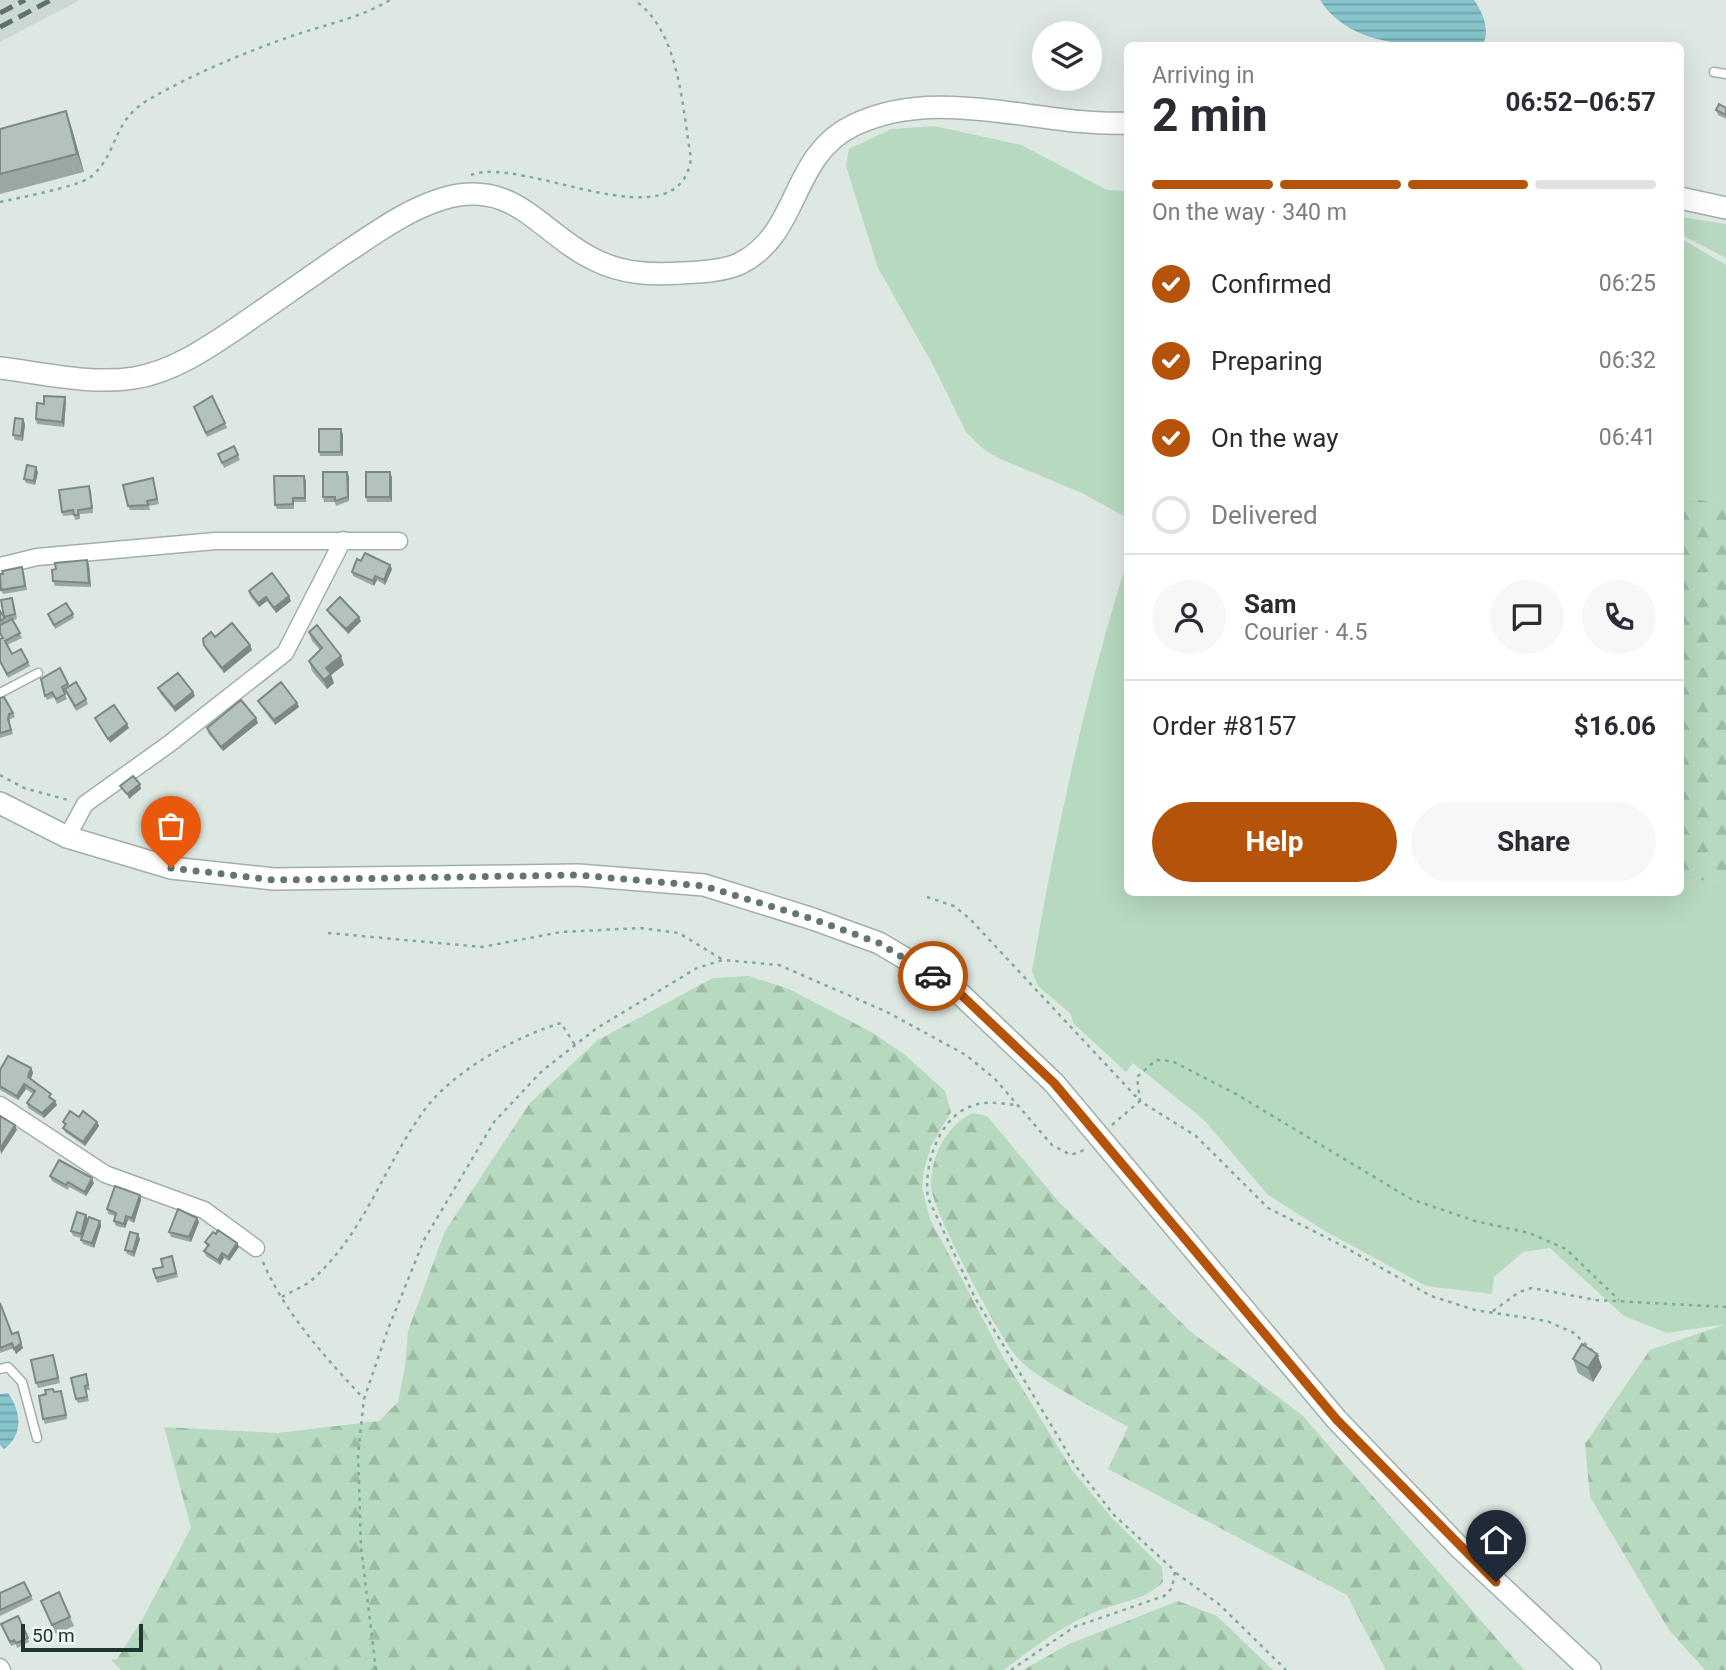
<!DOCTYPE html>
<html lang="en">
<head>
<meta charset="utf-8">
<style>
	:root { --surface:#fff; --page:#f7f7f7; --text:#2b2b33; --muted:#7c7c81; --line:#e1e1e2; --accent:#b45309 }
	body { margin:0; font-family:Roboto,sans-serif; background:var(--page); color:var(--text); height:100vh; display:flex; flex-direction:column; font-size:26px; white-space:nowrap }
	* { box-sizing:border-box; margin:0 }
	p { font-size:23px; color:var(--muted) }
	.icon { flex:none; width:38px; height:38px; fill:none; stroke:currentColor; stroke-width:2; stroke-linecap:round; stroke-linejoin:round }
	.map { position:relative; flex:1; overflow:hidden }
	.side { position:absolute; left:1124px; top:42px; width:560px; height:854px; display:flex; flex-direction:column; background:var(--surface); border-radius:10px; box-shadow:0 7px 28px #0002 }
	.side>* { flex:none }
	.tools { position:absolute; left:1032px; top:21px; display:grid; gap:14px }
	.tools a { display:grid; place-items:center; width:70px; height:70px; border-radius:50%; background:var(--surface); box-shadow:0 7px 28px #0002; font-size:35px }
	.scale { position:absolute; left:21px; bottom:18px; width:122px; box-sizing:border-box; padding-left:7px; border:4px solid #203730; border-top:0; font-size:19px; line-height:24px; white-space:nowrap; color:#203730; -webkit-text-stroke:5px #eef6f1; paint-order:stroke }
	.pin { position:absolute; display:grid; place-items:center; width:60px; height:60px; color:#fff; margin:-72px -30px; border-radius:50% 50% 50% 0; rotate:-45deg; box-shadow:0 0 7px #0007 }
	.pin .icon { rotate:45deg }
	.courier { position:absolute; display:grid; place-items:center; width:70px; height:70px; margin:-35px; border:5px solid #b45309; border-radius:50%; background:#fff; color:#222; box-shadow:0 2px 9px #0007 }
	.overview em { font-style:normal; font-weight:700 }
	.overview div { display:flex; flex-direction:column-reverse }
	.overview { display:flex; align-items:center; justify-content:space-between; height:119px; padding:0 28px }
	h1 { font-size:46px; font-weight:700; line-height:52px }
	.bar { display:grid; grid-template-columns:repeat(4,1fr); gap:10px 7px; align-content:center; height:84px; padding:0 28px }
	.bar i { height:9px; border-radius:5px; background:var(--line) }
	.bar .selected { background:var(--accent) }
	.bar p { grid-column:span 4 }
	.line { display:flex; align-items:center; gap:18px; padding:0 28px; border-top:2px solid var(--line) }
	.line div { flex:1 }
	.round { display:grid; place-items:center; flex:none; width:74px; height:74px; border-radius:37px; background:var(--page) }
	ol { padding:0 28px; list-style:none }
	li { display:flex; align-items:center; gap:21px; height:77px }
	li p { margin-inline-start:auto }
	li .icon { padding:7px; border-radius:50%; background:var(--accent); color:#fff; stroke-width:4 }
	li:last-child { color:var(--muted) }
	li i { width:38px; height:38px; border:4px solid var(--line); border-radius:50% }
	.primary-button { display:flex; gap:14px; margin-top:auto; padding:14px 28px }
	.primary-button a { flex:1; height:80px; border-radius:42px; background:var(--accent); color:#fff; font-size:28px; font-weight:700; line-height:80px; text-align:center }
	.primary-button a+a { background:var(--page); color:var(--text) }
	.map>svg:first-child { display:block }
</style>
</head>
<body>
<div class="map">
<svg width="1726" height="1670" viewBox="0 0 1726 1670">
	<defs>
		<pattern id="forest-firs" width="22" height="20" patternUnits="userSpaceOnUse" patternTransform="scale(1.75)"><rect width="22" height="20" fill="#b7d9bf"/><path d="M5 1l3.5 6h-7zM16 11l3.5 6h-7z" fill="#9dbba4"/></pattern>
		<pattern id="water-rules" width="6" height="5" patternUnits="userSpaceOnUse" patternTransform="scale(1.75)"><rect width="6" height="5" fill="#87c4cc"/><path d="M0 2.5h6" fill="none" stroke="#6ea0a6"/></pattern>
	</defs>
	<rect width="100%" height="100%" fill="#dee8e3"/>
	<!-- built -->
	<path fill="#ccd8d2" d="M0,0H80L0,42Z"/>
	<!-- green -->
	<path fill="#b7d9bf" d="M934,126L1021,145L1107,190L1127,191V518L1082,493L998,458L981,447L966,432L933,365L878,268L846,166L849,149L891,129Z
		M1680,217L1726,224V258L1680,234Z
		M1680,238L1726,265V505L1680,496Z
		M1127,561V892H1680V878L1726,883V1324L1667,1333L1624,1316L1550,1248L1523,1252L1494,1277L1492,1294L1426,1286L1325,1231L1268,1195L1204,1120L1133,1063L1126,1072L1073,1023L1071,1014L1038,986L1032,971C1056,832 1085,695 1127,561Z"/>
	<!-- forest -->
	<path fill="url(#forest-firs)" d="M1680,496L1726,505V883L1680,878Z
		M749,976L789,989L873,1033L905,1055L945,1091L951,1112L931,1146L924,1170L922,1187L930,1219L1003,1357L1072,1470L1112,1518L1162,1567L1163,1582C1145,1600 1124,1601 1100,1610C1064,1624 1034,1647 1004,1670H121L111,1660L117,1659L143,1618L191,1528L164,1427L277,1433L379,1421L398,1402L405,1367L408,1331L445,1231L530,1103L598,1040L713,978Z
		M973,1113L987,1116L1059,1202L1191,1332L1302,1415L1524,1670H1386L1347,1595L1108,1469L1128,1427C1099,1410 1034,1379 1015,1355C997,1332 933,1212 931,1187C930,1157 947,1124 973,1113Z
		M1726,1324V1670H1705L1669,1630L1590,1497L1585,1444L1650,1350Z
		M1178,1601L1217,1616L1273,1670H1023L1069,1644Z"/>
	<!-- water -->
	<path fill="url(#water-rules)" d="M1320,0H1474C1483,12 1491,33 1482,45C1428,46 1353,52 1320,0Z
		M8,1393C21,1411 24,1435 4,1449L0,1445V1394Z"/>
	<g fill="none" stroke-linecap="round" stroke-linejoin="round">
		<defs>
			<path id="service" d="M1714,72L1726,74
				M0,693L38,673
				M0,1369L8,1367L22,1382L37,1438"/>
			<path id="minor" d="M0,566L37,557L215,541H399
				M67,837L85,804L169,744L285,653L343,540
				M0,1105L105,1174L204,1210L256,1248
				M0,1667L2,1670"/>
			<path id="tertiary" d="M1680,198L1726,208
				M0,368C42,373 91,385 134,378C172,372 206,349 237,328C272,304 307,279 342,255C374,234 406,210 442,199C515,177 539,233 595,260C623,274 652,275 682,273C700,272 723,271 739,264C801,234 789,156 854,125C939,84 1039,127 1127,123
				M0,803L67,837L171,868L274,879L578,875L704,885L813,919L879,943L953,987L1054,1083L1337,1420L1459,1547L1590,1670"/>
		</defs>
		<!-- service casing -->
		<use href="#service" stroke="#a1afaa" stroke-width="11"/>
		<!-- minor casing -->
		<use href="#minor" stroke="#a1afaa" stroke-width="19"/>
		<!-- tertiary casing -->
		<use href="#tertiary" stroke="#a1afaa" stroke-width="24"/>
		<!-- path -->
		<path stroke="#80aa9b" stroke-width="2.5" stroke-dasharray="3.5 5" stroke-linecap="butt" d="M471,175C522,154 680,247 691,158C682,108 680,30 634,0
			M0,202C18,198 82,186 92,176C119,152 111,122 148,100C193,74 245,52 295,35C327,24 360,18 390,0
			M0,775L24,788L68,800
			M927,897L954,906L970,919L1140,1101L1137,1077L1156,1060L1172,1061L1236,1094L1411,1199L1475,1221L1529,1233L1566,1249L1619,1300
			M328,933L482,947L561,932L640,928L679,933L723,960
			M1112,1125L1140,1101L1196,1136L1268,1208L1341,1245L1431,1296L1475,1310L1547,1321L1574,1333L1602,1360
			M263,1262C285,1314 327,1359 364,1399
			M282,1297C292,1291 306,1286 314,1278C365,1232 384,1166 423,1112C450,1073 516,1036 561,1023L575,1045
			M1493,1311L1519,1292L1532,1288L1596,1300L1726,1307
			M1176,1573L1220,1605L1286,1670
			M376,1670L361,1547L358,1454L364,1399L388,1329L424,1240L494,1122L542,1071L597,1028L697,968L723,960L779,965L887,1012L966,1055L995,1079L1052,1145L1071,1155L1084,1150
			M1011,1670L1074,1627L1164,1596L1172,1588L1175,1571L1114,1515L1075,1465L975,1298L928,1198C923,1164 940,1112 978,1104C990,1101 1005,1104 1017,1105"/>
		<!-- service -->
		<use href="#service" stroke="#fff" stroke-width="8"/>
		<!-- minor -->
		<use href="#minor" stroke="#fff" stroke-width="16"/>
		<!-- tertiary -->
		<use href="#tertiary" stroke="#fff" stroke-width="21"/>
		<!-- rail -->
		<path stroke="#5a736b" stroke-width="5" stroke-dasharray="14 7" stroke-linecap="butt" d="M0,13L25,0
			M0,27L51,0"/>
	</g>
	<!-- wall -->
	<path fill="#9aa8a2" d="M1726,108V119L1718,115L1716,110Z
		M0,129H72L84,172L0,194Z
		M65,397L66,402L64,427L37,424L36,419L44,404Z
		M194,407L225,423L227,428L207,437Z
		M23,419L25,424L23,441L15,440L13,435Z
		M343,434V456H320L319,452Z
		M218,454L238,455L240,460L224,468Z
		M38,472L35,485L26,483L24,479Z
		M347,472L349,477V501L336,506L335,502H324L323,497Z
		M392,477V502H367L366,497Z
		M153,478L159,504L149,506L150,510H130L128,506Z
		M306,481V502H294V509H277L275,505Z
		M89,486L91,491L93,513L80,514V519L75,520L74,515L63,516L62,512Z
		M361,561L390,565L392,569L385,585L377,580L374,586L353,576L352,572Z
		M89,565L91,587L55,586L53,581L56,569Z
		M24,572L27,590L3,594L1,590L3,574Z
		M249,591L289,596L291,601L276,613L267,601L259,607L250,596Z
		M14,603L17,619L13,620L22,638L7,645L12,654L28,662L30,666L8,678L0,662V639L2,638L0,634V611L6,622L9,621H6L4,617Z
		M327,610L361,621L348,634L329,614Z
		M48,614H73L74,618L55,629Z
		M309,632L344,665L331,675L334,683L327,689L312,671L309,661L320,650L312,641Z
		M215,637L250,645L252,650L224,673L206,650L204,645Z
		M68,684L69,686L86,699L88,704L76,711L65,691L64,692L67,699L57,704L54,697L47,700L45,696Z
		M158,688L195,696L175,712L160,693Z
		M0,698L13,713L15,717L10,719V724L13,734L0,738Z
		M258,701L297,703L299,707L275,725L260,705Z
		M256,718L258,723L223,751L208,733L207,728Z
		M0,1070L33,1072L31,1079L53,1099L57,1105L44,1118L28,1108L27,1103L33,1094L26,1089L18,1100L0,1090Z
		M79,1117L97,1122L99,1126L85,1146L65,1132L63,1128L64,1126L63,1122Z
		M50,1176L94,1183L86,1196L69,1187L68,1190L52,1181Z
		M140,1195L141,1200L134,1223L128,1220L125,1228L116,1226L114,1221L115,1216L108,1214L107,1209Z
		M86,1215L88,1220L100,1221L101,1226L94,1248L83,1244L81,1238L73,1236L71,1231Z
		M197,1218L199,1222L191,1242L171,1237L169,1232Z
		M216,1234L237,1243L239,1247L229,1261L224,1258L220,1265L206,1256L204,1251L207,1247L205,1242Z
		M140,1239L134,1257L127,1254L125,1250Z
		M174,1261L178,1277L157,1283L153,1269L163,1267Z
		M0,1303L12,1334L23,1348L16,1354L14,1348L0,1353Z
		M1573,1359L1602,1367L1593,1382L1578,1373Z
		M55,1360L60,1383L38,1388L36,1383Z
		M86,1374L90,1390H86L89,1401L78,1403L76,1399Z
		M61,1391L67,1419L45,1424L43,1419L54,1392Z
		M0,1593L31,1596L33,1600L0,1616Z
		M41,1601L70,1617L74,1626L56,1634Z
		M18,1616L29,1642L17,1648L16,1644L11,1646L1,1624Z"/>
	<!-- shaded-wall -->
	<path fill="#7d8884" d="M66,111L72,129L84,172L77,154Z
		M65,397L66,402L64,427L62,422Z
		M23,419L25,424L23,441L21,436Z
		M341,429L343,434V456L341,452Z
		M36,467L38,472L35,485L34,481Z
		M347,472L349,477V501L348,497Z
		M390,472L392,477V502L390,497Z
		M304,476L306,481V502L305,498Z
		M87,560L89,565L91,587L89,583Z
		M390,565L392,569L385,585L384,580Z
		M375,576L377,580L374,586L373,581Z
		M289,596L291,601L276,613L274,608Z
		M266,597L267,601L259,607L258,603Z
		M359,617L361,621L348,634L346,629Z
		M250,645L252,650L224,673L222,668Z
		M341,656L344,665L331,675L334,683L327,689L324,680L326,668Z
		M193,692L195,696L175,712L174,707Z
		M297,703L299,707L275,725L274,720Z
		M256,718L258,723L223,751L221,747Z
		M127,724L129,728L110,743L108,739Z
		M140,784L141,789L129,799L127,794Z
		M31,1068L33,1072L30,1082L28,1077Z
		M24,1084L26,1089L18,1100L17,1096Z
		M55,1101L57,1105L44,1118L42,1113Z
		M97,1122L99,1126L85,1146L83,1142Z
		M15,1125L17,1130L1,1154L0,1149Z
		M92,1178L94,1183L86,1196L85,1192Z
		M140,1195L141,1200L134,1223L132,1218Z
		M86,1215L88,1220L83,1239L81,1234Z
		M126,1216L128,1220L125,1228L124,1224Z
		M197,1218L199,1222L191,1242L189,1237Z
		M100,1221L101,1226L94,1248L92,1243Z
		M138,1234L140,1239L134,1257L133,1252Z
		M237,1243L239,1247L229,1261L228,1257Z
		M222,1253L224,1258L220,1265L218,1260Z
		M18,1332L23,1348L16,1354L14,1349Z
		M1597,1354L1602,1367L1593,1382L1588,1368Z"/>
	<!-- building -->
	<path fill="#b3c3bc" stroke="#7d8884" stroke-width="2" d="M1719,104L1726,108V115L1716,110Z
		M66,111L77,154L0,174V129Z
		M44,396L65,397L62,422L36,419L37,403L44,404Z
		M212,396L225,423L206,433L194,407Z
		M15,418L23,419L21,436L13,435Z
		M319,429H341V452H319Z
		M234,446L238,455L222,463L218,454Z
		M27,465L36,467L34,481L24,479Z
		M323,472H347L348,497L335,501V497H323Z
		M366,472H390V497H366Z
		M274,476H304L305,498H293V504L275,505Z
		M153,478L157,499L147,501L148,505L128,506L123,485Z
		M89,486L92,508L78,510V515H74L73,510L62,512L59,490Z
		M365,553L390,565L384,580L375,576L373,581L352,572L357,559L361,561Z
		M87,560L89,583L53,581L52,570L56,569L55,563Z
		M22,567L25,586L1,590L0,574H3L2,571Z
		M272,573L289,596L274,608L266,597L258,603L249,591Z
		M340,597L359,617L346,629L327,610Z
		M12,598L15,614L4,617L1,600Z
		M66,603L73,614L54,625L48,614Z
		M0,611L5,618L0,621Z
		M12,619L20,633L5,641L12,654L21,649L28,662L7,674L0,661V639L3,638L0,633V625Z
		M232,623L250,645L222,668L204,645L203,639L211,632L215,637Z
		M317,625L341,656L326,668L331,674L324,680L309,661L322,648L309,632Z
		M60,668L68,684L62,687L65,694L56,699L52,692L45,696L41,679Z
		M178,673L193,692L174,707L158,688Z
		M76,682L86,699L75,706L65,689Z
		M281,682L297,703L274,720L258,701Z
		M4,697L13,713L9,714L8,719L11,730L0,733V698Z
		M241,700L256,718L221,747L207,728Z
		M114,705L127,724L108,739L95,718Z
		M133,776L140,784L127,794L120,786Z
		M8,1056L31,1068L28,1077L51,1094L49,1097L55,1101L42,1113L27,1103L35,1091L24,1084L17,1096L0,1086V1070Z
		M70,1111L79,1117L83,1111L97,1122L83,1142L63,1128L66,1124L63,1122Z
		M0,1116L15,1125L0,1149Z
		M59,1160L92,1178L85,1192L68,1182L66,1185L50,1176Z
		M115,1186L140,1195L132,1218L126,1216L124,1224L114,1221L116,1213L107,1209Z
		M178,1209L197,1218L189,1237L169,1232Z
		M77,1212L86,1215L81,1234L71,1231Z
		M89,1217L100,1221L92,1243L81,1240Z
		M218,1230L237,1243L228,1257L222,1253L218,1260L204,1251L209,1245L205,1242L213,1232L216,1234Z
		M130,1232L138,1234L133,1252L125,1250Z
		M172,1256L176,1273L156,1278L153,1269L163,1267L161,1259Z
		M0,1303L12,1334L18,1332L21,1343L14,1349L12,1343L0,1348Z
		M1582,1344L1597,1354L1588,1368L1573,1359Z
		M53,1355L58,1378L36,1383L31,1360Z
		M86,1374L88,1385L85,1386L87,1397L76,1399L71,1378Z
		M53,1389L54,1392L61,1391L66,1415L43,1419L39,1396L46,1394L45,1390Z
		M24,1582L31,1596L0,1610V1593Z
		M59,1592L70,1617L52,1625L41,1601Z
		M18,1616L28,1638L16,1643L14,1640L10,1642L1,1624Z"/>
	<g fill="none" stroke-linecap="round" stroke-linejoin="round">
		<!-- done -->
		<path stroke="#62756f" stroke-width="7" stroke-dasharray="0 12.6" d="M171,868L274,880L578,875L704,886L813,919L879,943L933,976"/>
		<!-- route -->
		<path stroke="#b45309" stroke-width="9" d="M933,976L953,987L1054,1083L1337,1420L1496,1582"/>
	</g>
</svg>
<div class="tools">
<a><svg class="icon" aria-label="layers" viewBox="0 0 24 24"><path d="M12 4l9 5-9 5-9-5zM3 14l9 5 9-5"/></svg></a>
</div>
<div class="scale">50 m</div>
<div class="pin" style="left:171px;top:868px;background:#ea580c"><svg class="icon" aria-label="bag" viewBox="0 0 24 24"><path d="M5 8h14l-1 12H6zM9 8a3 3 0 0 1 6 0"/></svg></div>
<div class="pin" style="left:1496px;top:1582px;background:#1f2937"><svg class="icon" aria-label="home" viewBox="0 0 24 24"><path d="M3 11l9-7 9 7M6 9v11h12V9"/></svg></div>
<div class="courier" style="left:933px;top:976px"><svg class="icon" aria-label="car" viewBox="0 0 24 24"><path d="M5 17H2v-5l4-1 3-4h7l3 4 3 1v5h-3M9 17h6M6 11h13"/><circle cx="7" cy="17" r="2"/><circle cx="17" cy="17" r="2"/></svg></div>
<section class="side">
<div class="overview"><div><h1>2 min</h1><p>Arriving in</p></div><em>06:52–06:57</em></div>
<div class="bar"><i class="selected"></i><i class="selected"></i><i class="selected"></i><i></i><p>On the way · 340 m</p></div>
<ol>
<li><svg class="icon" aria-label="check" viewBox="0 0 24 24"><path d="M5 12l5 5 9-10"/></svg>Confirmed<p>06:25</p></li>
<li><svg class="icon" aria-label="check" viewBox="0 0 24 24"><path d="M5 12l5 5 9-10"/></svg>Preparing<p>06:32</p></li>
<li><svg class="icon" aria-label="check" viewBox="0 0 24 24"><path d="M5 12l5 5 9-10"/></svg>On the way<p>06:41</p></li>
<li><i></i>Delivered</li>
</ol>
<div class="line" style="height:126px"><a class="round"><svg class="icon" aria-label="person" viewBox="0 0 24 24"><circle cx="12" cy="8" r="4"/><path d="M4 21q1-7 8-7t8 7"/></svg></a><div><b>Sam</b><p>Courier · 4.5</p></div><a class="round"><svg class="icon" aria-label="chat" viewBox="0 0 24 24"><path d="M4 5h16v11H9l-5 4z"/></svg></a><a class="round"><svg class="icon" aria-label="phone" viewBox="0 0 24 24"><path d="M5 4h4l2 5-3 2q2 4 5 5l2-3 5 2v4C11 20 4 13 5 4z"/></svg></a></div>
<div class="line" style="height:91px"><div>Order #8157</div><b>$16.06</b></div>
<div class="primary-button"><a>Help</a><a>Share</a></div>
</section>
</div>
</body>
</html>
